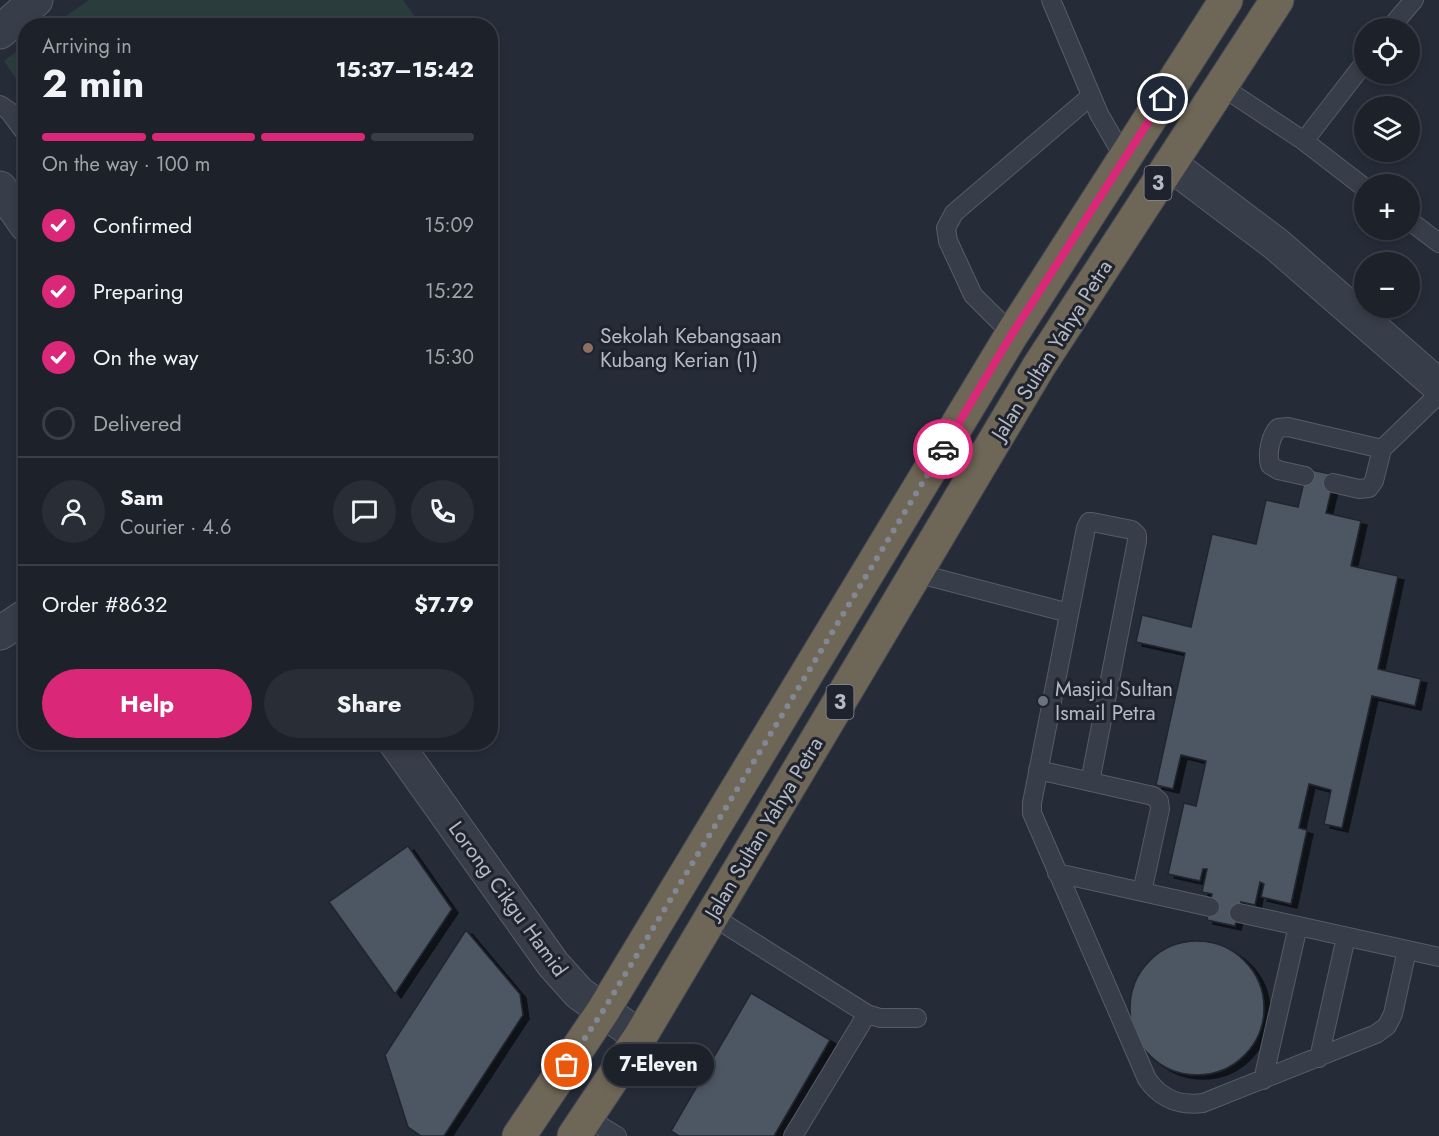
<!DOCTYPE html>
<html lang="en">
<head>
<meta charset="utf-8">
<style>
	:root { --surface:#1c212a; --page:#292e36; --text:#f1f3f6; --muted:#a0a3a8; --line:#3a3e47; --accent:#db2777 }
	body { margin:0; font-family:Jost,sans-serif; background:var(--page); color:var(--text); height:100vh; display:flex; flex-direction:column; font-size:22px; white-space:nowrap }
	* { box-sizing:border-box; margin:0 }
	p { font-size:20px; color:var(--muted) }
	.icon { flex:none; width:33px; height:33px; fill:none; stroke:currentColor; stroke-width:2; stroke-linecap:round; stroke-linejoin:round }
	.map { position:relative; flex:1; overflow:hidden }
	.panel { position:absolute; left:18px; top:18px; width:480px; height:732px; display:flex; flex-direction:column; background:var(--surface); border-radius:24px; box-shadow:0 3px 9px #0003,0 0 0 2px var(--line) }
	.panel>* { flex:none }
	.fabs { position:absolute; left:1354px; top:18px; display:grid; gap:12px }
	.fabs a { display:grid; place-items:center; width:66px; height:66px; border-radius:50%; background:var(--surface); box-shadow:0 3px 9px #0003,0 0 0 2px var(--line); font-size:30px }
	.pin { position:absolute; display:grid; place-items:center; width:51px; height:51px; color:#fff; margin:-26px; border:3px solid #fff; border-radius:50%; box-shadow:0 2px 6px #0007 }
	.courier { position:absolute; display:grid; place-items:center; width:60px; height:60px; margin:-30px; border:4px solid #db2777; border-radius:50%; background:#fff; color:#222; box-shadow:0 2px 8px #0007 }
	.bubble { position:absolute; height:42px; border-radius:21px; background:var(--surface); box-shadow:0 3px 9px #0003,0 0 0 2px var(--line); font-size:20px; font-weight:700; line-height:42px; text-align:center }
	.head em { font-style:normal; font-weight:700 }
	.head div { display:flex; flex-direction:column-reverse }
	.head { display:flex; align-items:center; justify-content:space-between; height:102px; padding:0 24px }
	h1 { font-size:39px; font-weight:700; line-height:45px }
	.bar { display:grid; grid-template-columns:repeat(4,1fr); gap:9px 6px; align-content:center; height:72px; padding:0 24px }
	.bar i { height:8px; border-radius:4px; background:var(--line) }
	.bar .active { background:var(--accent) }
	.bar p { grid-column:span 4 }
	.line { display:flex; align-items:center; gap:15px; padding:0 24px; border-top:2px solid var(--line) }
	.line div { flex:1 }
	.round { display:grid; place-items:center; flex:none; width:63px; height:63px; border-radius:32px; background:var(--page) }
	ol { padding:0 24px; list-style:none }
	li { display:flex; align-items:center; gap:18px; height:66px }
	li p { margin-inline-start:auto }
	li .icon { padding:6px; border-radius:50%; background:var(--accent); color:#fff; stroke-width:4 }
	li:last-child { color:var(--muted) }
	li i { width:33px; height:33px; border:3px solid var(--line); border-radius:50% }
	.primary-button { display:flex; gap:12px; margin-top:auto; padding:12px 24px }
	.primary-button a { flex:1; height:69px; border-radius:36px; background:var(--accent); color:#fff; font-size:24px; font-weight:700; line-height:69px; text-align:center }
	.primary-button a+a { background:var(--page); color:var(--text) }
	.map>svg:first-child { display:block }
</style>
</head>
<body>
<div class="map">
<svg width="1439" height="1136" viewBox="0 0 1439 1136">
	<defs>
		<filter id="shadow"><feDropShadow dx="6" dy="4" stdDeviation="0" flood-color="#0009"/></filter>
	</defs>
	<rect width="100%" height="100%" fill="#252c38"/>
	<!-- green -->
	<path fill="#2b3c3d" d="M89,0H403L421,25H53Z
		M25,45V92L4,61Z"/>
	<!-- building -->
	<path fill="#4e5663" stroke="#20252f" stroke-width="1.5" filter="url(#shadow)" d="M1307,469L1335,475L1326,513L1361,521L1351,566L1398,576L1378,669L1421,679L1415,706L1372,696L1342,828L1324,824L1331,790L1309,784L1299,828L1307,830L1291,904L1261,897L1264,884L1260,882L1255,905L1241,902L1235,926L1207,920L1212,894L1202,892L1207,869H1203L1200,881L1168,874L1184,803L1196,806L1206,761L1181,755L1173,789L1156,785L1185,653L1136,642L1142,615L1191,627L1212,534L1256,544L1266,500L1298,507Z
		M408,846L452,909L395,994L329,902Z
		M466,930L520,994L523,1015L444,1136H421L408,1127L385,1055Z
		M1130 1008a67 67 0 1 1 134 0a67 67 0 1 1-134 0Z
		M751,993L830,1040L774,1136H679L671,1131Z"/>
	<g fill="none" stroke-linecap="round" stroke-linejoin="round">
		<defs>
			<path id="lane" d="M1051,0L1099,114L1125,159
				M1390,28L1414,0
				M1221,86L1304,141L1365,62
				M0,105L9,111L26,134
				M1304,141L1365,188
				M1410,221L1439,243
				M1012,334L973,295L948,241L946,228L954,213L1091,96
				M1382,449L1439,394
				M1305,476L1278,470L1270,465C1267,454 1270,437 1278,428L1288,427L1382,449L1374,481L1369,488L1359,489L1333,483
				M916,573L1069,613
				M1038,770L1153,796L1159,801L1160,809L1142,892
				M1090,782L1137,541V535L1132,530L1092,522H1089L1086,528L1032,803V813L1147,1079C1161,1099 1179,1106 1203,1103L1376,1034L1387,1026L1393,1014L1407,950
				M1057,873L1210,907
				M1239,913L1439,957
				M712,916L867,1014L880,1018H917
				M1319,1058L1346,937
				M1263,1080L1298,926
				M586,1117L617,1136
				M793,1136L867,1014"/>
			<path id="street" d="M0,32L36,0
				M1170,164L1276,244L1439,386
				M0,188L26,225
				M0,633L26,616
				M395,742L553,964L579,993L640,1037"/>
			<path id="highway" d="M519,1136L603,1011L1012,334L1226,0
				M574,1136L640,1037L1039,366L1277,0"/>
		</defs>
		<!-- lane casing -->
		<use href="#lane" stroke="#575c66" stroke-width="20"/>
		<!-- street casing -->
		<use href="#street" stroke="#575c66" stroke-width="35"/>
		<!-- highway casing -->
		<use href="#highway" stroke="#444953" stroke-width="35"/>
		<!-- lane -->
		<use href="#lane" stroke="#383e49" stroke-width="18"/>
		<!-- street -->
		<use href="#street" stroke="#383e49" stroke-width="33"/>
		<!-- highway -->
		<use href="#highway" stroke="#6e6656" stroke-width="33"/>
	</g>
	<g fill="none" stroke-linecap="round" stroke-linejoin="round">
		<!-- done -->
		<path stroke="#828893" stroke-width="6" stroke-dasharray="0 10.8" d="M567,1065L603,1011L943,449"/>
		<!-- route -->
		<path stroke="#db2777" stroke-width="8" d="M943,449L1012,334L1163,99"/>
	</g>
	<!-- markers -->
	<circle fill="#8d6e63" stroke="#1e232d" stroke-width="2" cx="588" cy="348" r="6"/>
	<circle fill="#6b7280" stroke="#1e232d" stroke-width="2" cx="1043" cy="701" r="6"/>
	<g text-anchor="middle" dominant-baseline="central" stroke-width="6" stroke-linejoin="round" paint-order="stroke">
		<!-- shield labels -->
		<g fill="#1e232d" stroke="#878c97" stroke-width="1.5">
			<rect x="1144.5" y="166" width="27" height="34" rx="4.5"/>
			<rect x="826.5" y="685" width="27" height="34" rx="4.5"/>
		</g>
		<g font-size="20" font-weight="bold" fill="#b4b9c4">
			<text x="1158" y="183">3</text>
			<text x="840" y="702">3</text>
		</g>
		<!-- poi labels -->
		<g font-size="21" fill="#b4b9c4" stroke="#1e232d" text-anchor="start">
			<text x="600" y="336">Sekolah Kebangsaan<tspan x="600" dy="24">Kubang Kerian (1)</tspan></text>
			<text x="1055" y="689">Masjid Sultan<tspan x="1055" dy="24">Ismail Petra</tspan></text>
		</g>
		<!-- street labels -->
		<g font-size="21" fill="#b4b9c4" stroke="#1e232d">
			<text transform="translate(1052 350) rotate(-58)">Jalan Sultan Yahya Petra</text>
			<text transform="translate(764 828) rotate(-59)">Jalan Sultan Yahya Petra</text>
			<text transform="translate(508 899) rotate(54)">Lorong Cikgu Hamid</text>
		</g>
	</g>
</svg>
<div class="fabs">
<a><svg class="icon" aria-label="locate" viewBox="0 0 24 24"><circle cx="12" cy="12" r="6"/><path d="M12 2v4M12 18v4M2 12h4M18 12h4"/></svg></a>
<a><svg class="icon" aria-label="layers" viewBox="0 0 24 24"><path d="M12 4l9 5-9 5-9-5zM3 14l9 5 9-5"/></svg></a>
<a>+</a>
<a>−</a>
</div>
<div class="pin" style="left:567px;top:1065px;background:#ea580c"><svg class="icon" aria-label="bag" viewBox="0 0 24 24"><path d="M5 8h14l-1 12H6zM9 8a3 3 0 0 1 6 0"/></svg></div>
<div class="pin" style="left:1163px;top:99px;background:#1f2937"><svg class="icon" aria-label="home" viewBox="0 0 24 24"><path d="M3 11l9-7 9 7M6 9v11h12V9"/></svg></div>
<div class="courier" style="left:943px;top:449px"><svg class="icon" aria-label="car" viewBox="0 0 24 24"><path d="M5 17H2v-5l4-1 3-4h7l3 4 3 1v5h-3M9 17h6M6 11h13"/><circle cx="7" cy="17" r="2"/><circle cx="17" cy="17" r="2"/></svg></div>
<div class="bubble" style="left:603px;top:1044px;width:111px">7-Eleven</div>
<section class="panel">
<div class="head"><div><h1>2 min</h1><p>Arriving in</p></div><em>15:37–15:42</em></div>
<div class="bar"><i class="active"></i><i class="active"></i><i class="active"></i><i></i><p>On the way · 100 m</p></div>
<ol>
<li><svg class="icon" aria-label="check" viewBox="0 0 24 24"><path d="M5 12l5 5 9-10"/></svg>Confirmed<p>15:09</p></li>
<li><svg class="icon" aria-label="check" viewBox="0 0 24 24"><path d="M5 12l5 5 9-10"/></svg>Preparing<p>15:22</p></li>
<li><svg class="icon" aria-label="check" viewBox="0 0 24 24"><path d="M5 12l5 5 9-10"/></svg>On the way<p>15:30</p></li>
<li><i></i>Delivered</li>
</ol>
<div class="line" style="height:108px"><a class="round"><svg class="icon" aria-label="person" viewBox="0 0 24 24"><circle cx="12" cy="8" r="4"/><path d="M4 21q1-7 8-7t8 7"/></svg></a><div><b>Sam</b><p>Courier · 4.6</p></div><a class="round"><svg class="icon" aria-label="chat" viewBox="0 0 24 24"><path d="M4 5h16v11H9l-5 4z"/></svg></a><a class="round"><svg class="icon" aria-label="phone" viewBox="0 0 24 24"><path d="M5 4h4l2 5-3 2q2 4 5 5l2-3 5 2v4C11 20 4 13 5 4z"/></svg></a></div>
<div class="line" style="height:78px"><div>Order #8632</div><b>$7.79</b></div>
<div class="primary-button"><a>Help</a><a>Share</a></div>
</section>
</div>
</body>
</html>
